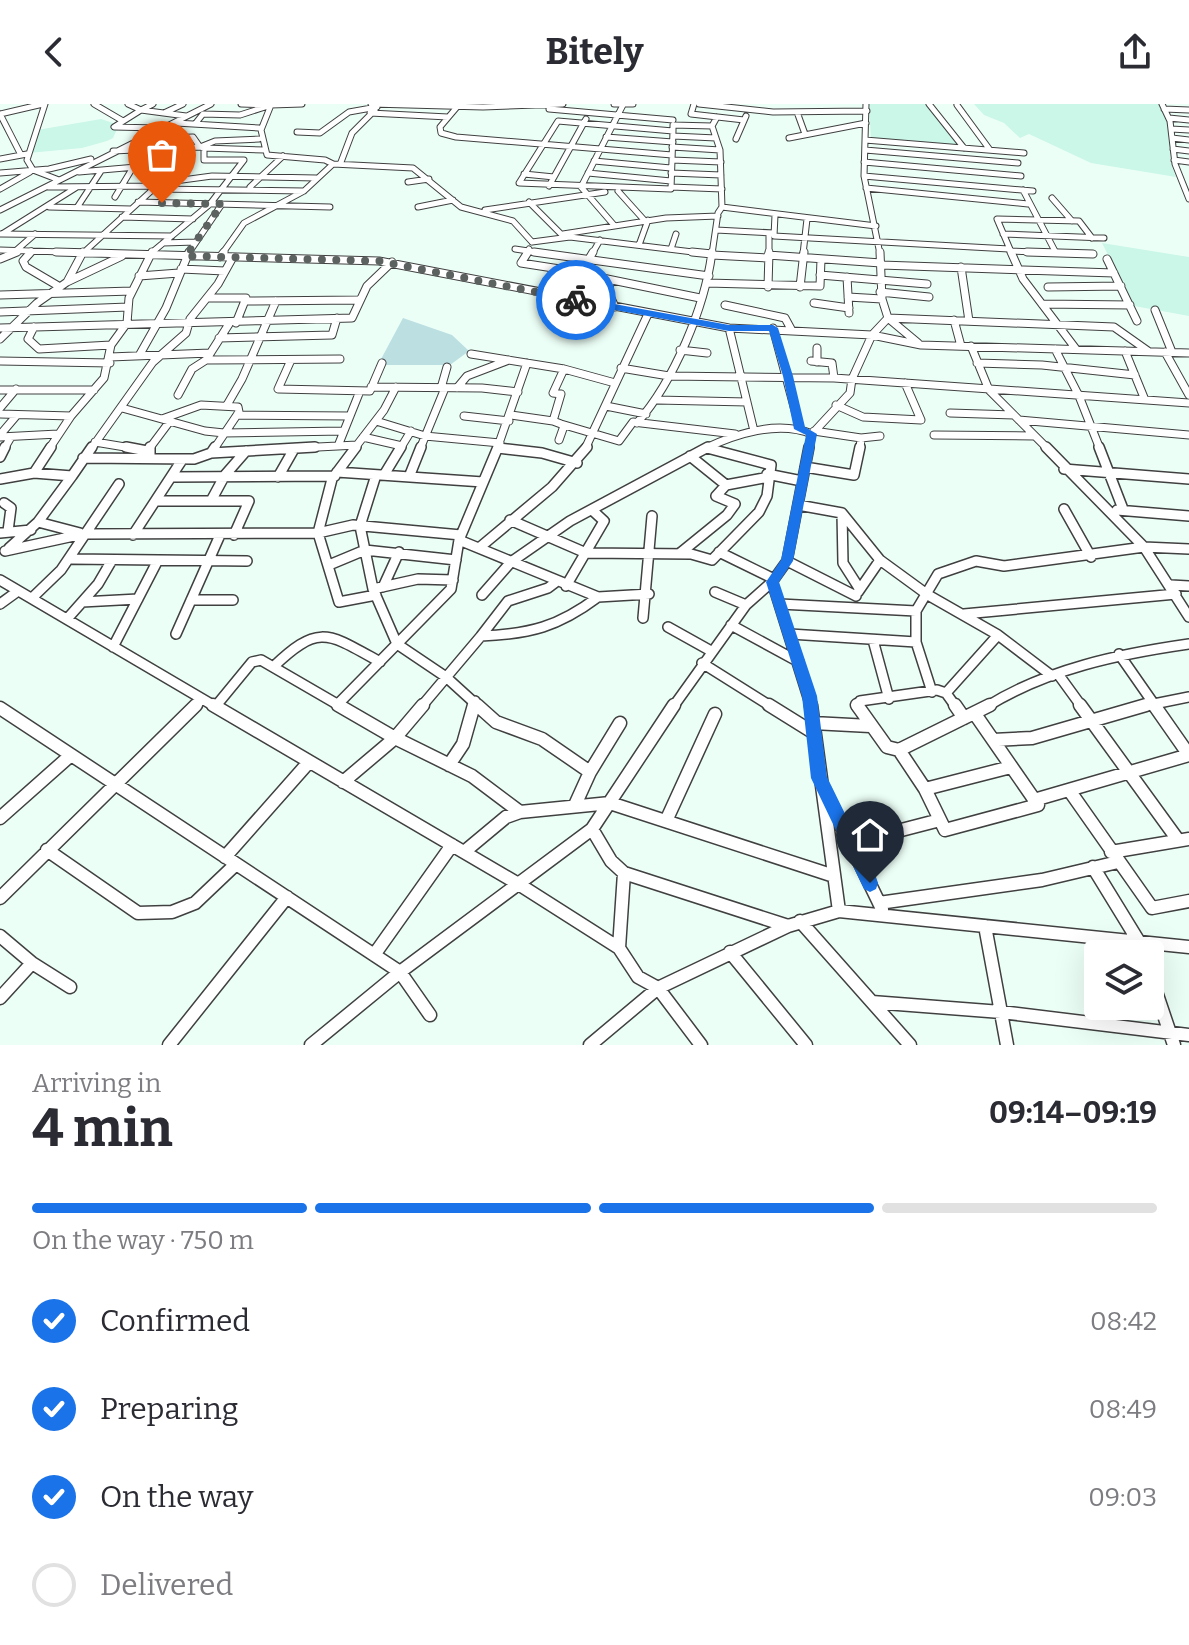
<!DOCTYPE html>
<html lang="en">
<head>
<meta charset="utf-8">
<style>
	:root { --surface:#fff; --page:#f2f2f3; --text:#2b2b33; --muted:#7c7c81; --line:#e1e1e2; --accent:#1a73e8 }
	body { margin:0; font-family:Bitter,serif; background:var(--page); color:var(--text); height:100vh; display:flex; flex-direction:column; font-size:30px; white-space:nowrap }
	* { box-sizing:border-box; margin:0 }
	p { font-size:26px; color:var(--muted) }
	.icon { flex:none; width:44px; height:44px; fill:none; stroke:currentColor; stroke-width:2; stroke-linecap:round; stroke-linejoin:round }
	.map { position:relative; height:941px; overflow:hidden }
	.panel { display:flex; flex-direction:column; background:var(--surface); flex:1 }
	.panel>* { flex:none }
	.fabs { position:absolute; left:1084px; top:836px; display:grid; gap:16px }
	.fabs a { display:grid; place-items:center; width:80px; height:80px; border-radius:8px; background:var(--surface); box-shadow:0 8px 32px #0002; font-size:40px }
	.pin { position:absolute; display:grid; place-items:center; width:68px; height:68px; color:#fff; margin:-82px -34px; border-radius:50% 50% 50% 0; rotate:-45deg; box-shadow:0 0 8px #0007 }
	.pin .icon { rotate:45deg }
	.courier { position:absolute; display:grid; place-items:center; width:80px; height:80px; margin:-40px; border:6px solid #1a73e8; border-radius:50%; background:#fff; color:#222; box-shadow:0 2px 10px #0007 }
	.head em { font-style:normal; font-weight:700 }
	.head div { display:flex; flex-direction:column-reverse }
	.head { display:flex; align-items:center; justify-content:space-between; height:136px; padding:0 32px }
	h1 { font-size:52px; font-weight:700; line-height:60px }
	.bar { display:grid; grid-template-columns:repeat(4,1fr); gap:12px 8px; align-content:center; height:96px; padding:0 32px }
	.bar i { height:10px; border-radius:6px; background:var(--line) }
	.bar .on { background:var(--accent) }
	.bar p { grid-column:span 4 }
	ol { padding:0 32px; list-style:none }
	li { display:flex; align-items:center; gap:24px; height:88px }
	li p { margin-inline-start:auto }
	li .icon { padding:8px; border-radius:50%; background:var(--accent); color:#fff; stroke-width:4 }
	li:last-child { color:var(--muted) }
	li i { width:44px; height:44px; border:4px solid var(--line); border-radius:50% }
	header { display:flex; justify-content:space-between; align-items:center; height:104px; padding:0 32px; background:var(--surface); font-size:36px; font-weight:700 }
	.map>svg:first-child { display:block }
</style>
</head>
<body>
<header><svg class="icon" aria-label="back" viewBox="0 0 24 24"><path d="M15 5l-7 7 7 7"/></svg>Bitely<svg class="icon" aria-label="share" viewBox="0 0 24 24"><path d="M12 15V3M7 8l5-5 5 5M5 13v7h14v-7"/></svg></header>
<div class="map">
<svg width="1189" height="941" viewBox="0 0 1189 941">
	<rect width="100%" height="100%" fill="#ecfff7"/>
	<!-- farmland -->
	<path fill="#cbf7e8" d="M869,0H933L967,46L871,37Z
		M974,0H1159L1167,17L1171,60L1176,73L1091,59L1029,30L1020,34L1004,19L984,11Z
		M101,15L119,21L113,34L107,37L82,44L29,49L37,26Z
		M1102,139L1189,153V212L1134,202Z"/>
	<!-- cemetery -->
	<path fill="#bcdfe2" d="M403,214L452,231L469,247L450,261H383L380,257Z"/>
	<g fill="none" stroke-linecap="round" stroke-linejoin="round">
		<defs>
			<path id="minor-far3" d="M45,0L27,56L33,66L59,76
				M94,0L123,17
				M128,0L141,6L114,23L157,24
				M153,0L141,6L186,12
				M241,0L271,1L261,26L267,51L325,56L333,60L413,64L461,103L513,117L532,138
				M371,0L483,3L563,0
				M614,0H633
				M694,0L691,10L744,16
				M699,0L773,8L867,7
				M866,0L864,72L880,150
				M929,0L964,44
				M1162,0L1170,17L1175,60L1189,95
				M957,1L990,46
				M457,3L440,23L441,29L456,33L672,51
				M549,5L673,16
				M1164,5L1189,6
				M797,8L805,30
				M164,9L183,0
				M370,9L448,13
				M0,10L21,51
				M0,10L43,0
				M1169,14L1189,16
				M558,17L673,27L671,85L519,79Z
				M176,19L259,24
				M195,20L203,10L240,11L271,1L302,0
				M1171,25L1189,26
				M673,27V21L712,22
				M297,28L320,29L349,8L377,3
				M673,32L716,34
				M606,33L673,38
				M789,34L866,19
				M1172,34L1189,36
				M143,35L193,33L200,43L215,37L259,35
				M736,35L746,12
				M865,36L1024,49
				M672,43L720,46
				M204,44L265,46
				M1173,45L1189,47
				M865,46L1018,59
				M113,47L200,43L204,44V56H244L210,100L150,150
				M0,55L27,50
				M672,56L721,58
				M1174,56L1189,58
				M594,57L671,64
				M341,58L352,29L375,6
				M864,58L1021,72
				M79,68L136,63L149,44
				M0,69L49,65L91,55
				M588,69L671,77
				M671,69L721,71
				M524,70L554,73
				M864,72L1033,87
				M408,78L429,75
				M549,82L586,15
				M48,83L156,82
				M250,83L283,52
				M671,83L722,85
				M866,84L1028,100
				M0,85L30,68
				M153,85L304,87
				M1023,86L1056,149
				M618,87L645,117
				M115,93L132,65
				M1052,94L1072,117
				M138,98L330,103
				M529,98L564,133
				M78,102L101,67
				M49,103L131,105
				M418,103L453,96
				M722,103L876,122
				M0,106L211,0
				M485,106L605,88
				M775,111L774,132L1009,145
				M122,113L193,115
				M613,120L581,83L623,1
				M716,126L774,129
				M0,130L172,132
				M2,130L77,83
				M563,130L666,114L718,112
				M1003,130L1104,134
				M532,138L570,133L709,150
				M163,139L196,138
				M639,141L648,116
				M515,145L548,150
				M671,145L676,130
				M0,146L125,150
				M1010,147L1083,150
				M12,150L35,130
				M30,150L32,147
				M82,150L160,79L212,72L316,74
				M188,150L222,100
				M222,150L244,119L304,87L333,60
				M526,150L529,145
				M592,150L600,136
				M712,150L718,109L722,103L720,46L712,22L717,13
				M769,150V129
				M803,150L807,115
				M1012,150L997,115L1079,117L1092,134"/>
			<path id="minor-far2" d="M31,148L23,157L26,163L60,183
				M56,148L379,157L729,224L872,231L921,241L1189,249
				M528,148L521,159L579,168
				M534,148L709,172
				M692,148L712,150
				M880,148L882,195L888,214L918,239
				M1011,148L1023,175L1076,245
				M1027,148L1093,150
				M712,151L768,154
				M768,151L881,159
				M220,153L224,148
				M0,155L17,148
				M1107,155L1137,217
				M881,161L1114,169
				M961,163L969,217
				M181,165L225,167
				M578,169L700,194
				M820,171L927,180
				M139,172L179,169
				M847,173L849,209
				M610,176L609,190L615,203
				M67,178L122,152
				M707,179L820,182L821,155
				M768,183L769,148
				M800,183L804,148
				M1048,183L1121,182
				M880,188L929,193
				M0,191L132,187
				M848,193L882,195
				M207,194H246L236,219
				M566,194L593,148
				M245,197L358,196
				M814,199L849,204
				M1042,200L1130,201
				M725,201L785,214L791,225
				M1155,206L1172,248
				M0,208L128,203
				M954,216L961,242
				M34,223L28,235L39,245L111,241
				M0,224L352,214L367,182L392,158
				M729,224L754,327
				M773,224L800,325
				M219,234L332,231L337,214
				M0,235L37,199L67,178L83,148
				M971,242L989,286L1048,345
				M817,244V258
				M1055,245L1079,292L1100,345
				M680,246L707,249
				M1125,247L1145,296
				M1165,248L1189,291
				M140,250L166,204L189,148
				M471,250L564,265L615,279
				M110,253L210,249
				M206,256L340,255
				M291,256L278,285L370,287L382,259
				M0,257L110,259
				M811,257L832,259L834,274
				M977,259L1042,261L1135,271
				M621,264L669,272L834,274L1189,299
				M564,265L553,289L561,290L553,317L561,320L619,337L633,318L735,330
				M371,283L482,284L518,288
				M441,284L447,263
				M457,284L467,272L509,256
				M0,286H94
				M178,291L192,265L206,256L229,220
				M657,296L747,298
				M227,301L242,275L276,197
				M836,301L863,313L921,316L905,279
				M606,302L646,310
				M0,304L16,285
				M122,304L205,327L224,329L343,327
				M950,309L1014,311
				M0,310L71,312
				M237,311L350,312
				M511,311L553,317
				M464,312L509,317
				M162,315L201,301L238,303L239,308L214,345
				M1019,316L1189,331
				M376,317L425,332L500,339
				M637,319C674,277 705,203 712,148
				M814,327L861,334L880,332
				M0,331L17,311
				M934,331L1034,332
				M0,333L58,330
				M363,333L402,342
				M559,336L564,322
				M95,338L137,345
				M338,342L360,287
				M498,344L509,345
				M707,344L712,345
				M4,345L11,333
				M49,345L71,312L104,274L111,241L127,219L129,194L152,148
				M91,345L153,258L186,229L190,215L218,180L233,153
				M149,345L170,317
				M279,345L357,341
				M354,345L384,306L396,283
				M400,345L411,327
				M420,345L445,284
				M497,345L527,259
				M585,345L648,210
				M704,345C735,330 778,316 812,330
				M809,345L812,330L850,289L852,275L872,231L888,214L1114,223L1148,247
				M860,345L861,334"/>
			<path id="minor-far1" d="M126,343L147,347
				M356,343L332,375L318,429L339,498L376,491
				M1046,343L1144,443L1189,513
				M1099,343L1123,405
				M498,344L542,349L577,359
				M211,349L215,343
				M150,351V343
				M690,352L726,381
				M0,353L5,343
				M83,354L194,355L211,349L315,343
				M805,363L854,371L860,343
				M1064,365L1189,375
				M337,368L483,378
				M34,369L51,343
				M767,370L802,377
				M376,371L360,422L373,485L397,540L446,573L479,603
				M384,371L401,343
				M172,373L335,372
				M278,373L294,345
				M409,373L421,343
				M0,375L34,369L72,372L92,343
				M212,395L225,371L246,347
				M157,397H249L234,431
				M4,399L11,404L8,427
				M798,401L842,409L880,456L928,491L998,531L1052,572
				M1064,405L1091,453
				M1117,406L1189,412
				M842,409L843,459L859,484
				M510,416L586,449L691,450L712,456L759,408L767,392L771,361L707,344
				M38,418L80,429
				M0,429L31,426
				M133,431L182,356
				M459,436L598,493L649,490
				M9,444L38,418L72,372
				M479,444L552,383L587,343
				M5,447L83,430L318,429L353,421L461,431
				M719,448L774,475
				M679,450L727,411L735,400L716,392L726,381L764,374
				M71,455L247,457
				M787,457L856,492
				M329,461L365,446L456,456
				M0,476L216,603
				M772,478L811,603
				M1171,481L1189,482
				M566,482L604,417L592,406
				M383,483L399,448
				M373,485L418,475L453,476
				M715,488L746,501
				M858,488L880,456
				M482,491L511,458L570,417L708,343
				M32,494L61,466L119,380
				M191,496H233
				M82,498L138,495
				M0,500L18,487
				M780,500L916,507
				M964,510L1176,490
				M643,514L652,412
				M67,515L98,480L112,456
				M731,521L799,558
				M668,523L711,547
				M176,530L220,431
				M790,530L916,538
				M481,532L508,497L548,484L556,478
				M873,536L889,595
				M113,543L158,456
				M1119,550L1156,603
				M702,559L772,603
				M273,563C319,519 328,529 380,558
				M1058,570L1082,603
				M932,588L916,538V507L938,470L976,457L1004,462L1144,443L1189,445
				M946,589L998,531
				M337,601L451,485L459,436L498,343
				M194,603L202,595
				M215,603L252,558L261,556L342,603
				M421,603L481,532C530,530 558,523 598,493
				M473,603L475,597
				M673,603L746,501L772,478L787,457L809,343
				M857,603L860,597L937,586L946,589L956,603
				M986,603C1047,565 1119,550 1189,540
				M1139,603L1189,593"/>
			<path id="minor" d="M213,601L520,781L619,844L638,873L658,884L701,941
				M338,601L395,634L472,672L520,708
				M477,601L496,618L542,635L590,668L575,701
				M769,601L814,629
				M811,601L839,807
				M857,601L887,643L899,646L990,601
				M955,601L964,614
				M1080,601L1178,736
				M1154,601L1189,651
				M0,604L400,868L430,911
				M813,619L870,622
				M993,636L1032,634L1146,601
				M899,646L925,685L945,726L1038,701L975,610
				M449,661L463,640L474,601
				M590,668L620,619
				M343,678L395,634L423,601
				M824,685L882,805
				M925,685L1011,663
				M1069,686L1152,804L1189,797
				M1034,696L1189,651
				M0,714L71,651
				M666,717L715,610
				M592,725L611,757L624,769L788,822
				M851,739L940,716
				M47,746L138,809L172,808L195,799L235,761
				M464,748L506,713L520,708L610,699L834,772
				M1111,748L1189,735
				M225,753L309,658
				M1093,763L1139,838L1143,850
				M0,794L196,601
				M879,799L1042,776L1118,758
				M800,817L910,941
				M985,822L1007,941
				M0,832L32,859L70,883
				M619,844L624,769
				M730,848L806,941
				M374,851L452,741
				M1150,870L1174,941
				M0,894L32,859
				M872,898L1001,908L1189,931
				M169,941L287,793
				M311,941L400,868L592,725L674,601
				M590,941L658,884L788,822L839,807L1189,843"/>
		</defs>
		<!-- minor-far3 casing -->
		<use href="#minor-far3" stroke="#404040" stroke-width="7"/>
		<!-- minor-far2 casing -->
		<use href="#minor-far2" stroke="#404040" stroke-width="9"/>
		<!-- minor-far1 casing -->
		<use href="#minor-far1" stroke="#404040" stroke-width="12"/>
		<!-- minor casing -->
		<use href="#minor" stroke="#404040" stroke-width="15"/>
		<!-- minor-far3 -->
		<use href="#minor-far3" stroke="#fff" stroke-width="5"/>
		<!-- minor-far2 -->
		<use href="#minor-far2" stroke="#fff" stroke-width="7"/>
		<!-- minor-far1 -->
		<use href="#minor-far1" stroke="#fff" stroke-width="9"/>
		<!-- minor -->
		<use href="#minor" stroke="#fff" stroke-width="12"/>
	</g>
	<!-- route -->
	<path fill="#1a73e8" d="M576,193L729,221H773L778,224L793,272L805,323L817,330L793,457L779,478L817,592L827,673L876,773L878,779L876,785L870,788L864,785L811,674L802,592L766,478L781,456L806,331L794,325L783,272L769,227H729L572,198Z"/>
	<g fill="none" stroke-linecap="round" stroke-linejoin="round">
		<!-- done -->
		<path stroke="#5b625f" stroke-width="8" stroke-dasharray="0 14.4" d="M162,99L222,100L186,152L379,157L576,196"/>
	</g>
</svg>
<div class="fabs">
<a><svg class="icon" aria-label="layers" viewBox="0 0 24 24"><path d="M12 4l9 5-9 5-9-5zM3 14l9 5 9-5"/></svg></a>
</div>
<div class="pin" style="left:162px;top:99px;background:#ea580c"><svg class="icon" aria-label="bag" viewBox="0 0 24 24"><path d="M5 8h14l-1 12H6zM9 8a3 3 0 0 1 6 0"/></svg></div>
<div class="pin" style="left:870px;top:779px;background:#1f2937"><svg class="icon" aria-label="home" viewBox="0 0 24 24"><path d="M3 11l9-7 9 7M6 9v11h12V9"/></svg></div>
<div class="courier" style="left:576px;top:196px"><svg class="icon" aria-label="bike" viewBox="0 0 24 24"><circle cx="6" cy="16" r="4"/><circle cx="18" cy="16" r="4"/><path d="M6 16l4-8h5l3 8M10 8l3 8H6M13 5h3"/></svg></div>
</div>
<section class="panel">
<div class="head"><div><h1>4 min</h1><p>Arriving in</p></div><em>09:14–09:19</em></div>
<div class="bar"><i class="on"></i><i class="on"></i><i class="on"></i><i></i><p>On the way · 750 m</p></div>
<ol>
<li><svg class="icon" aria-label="check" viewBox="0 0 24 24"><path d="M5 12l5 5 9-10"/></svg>Confirmed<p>08:42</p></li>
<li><svg class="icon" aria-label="check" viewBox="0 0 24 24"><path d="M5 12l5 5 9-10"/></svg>Preparing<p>08:49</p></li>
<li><svg class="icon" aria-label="check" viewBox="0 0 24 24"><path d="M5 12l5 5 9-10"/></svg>On the way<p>09:03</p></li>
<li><i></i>Delivered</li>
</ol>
</section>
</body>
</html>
